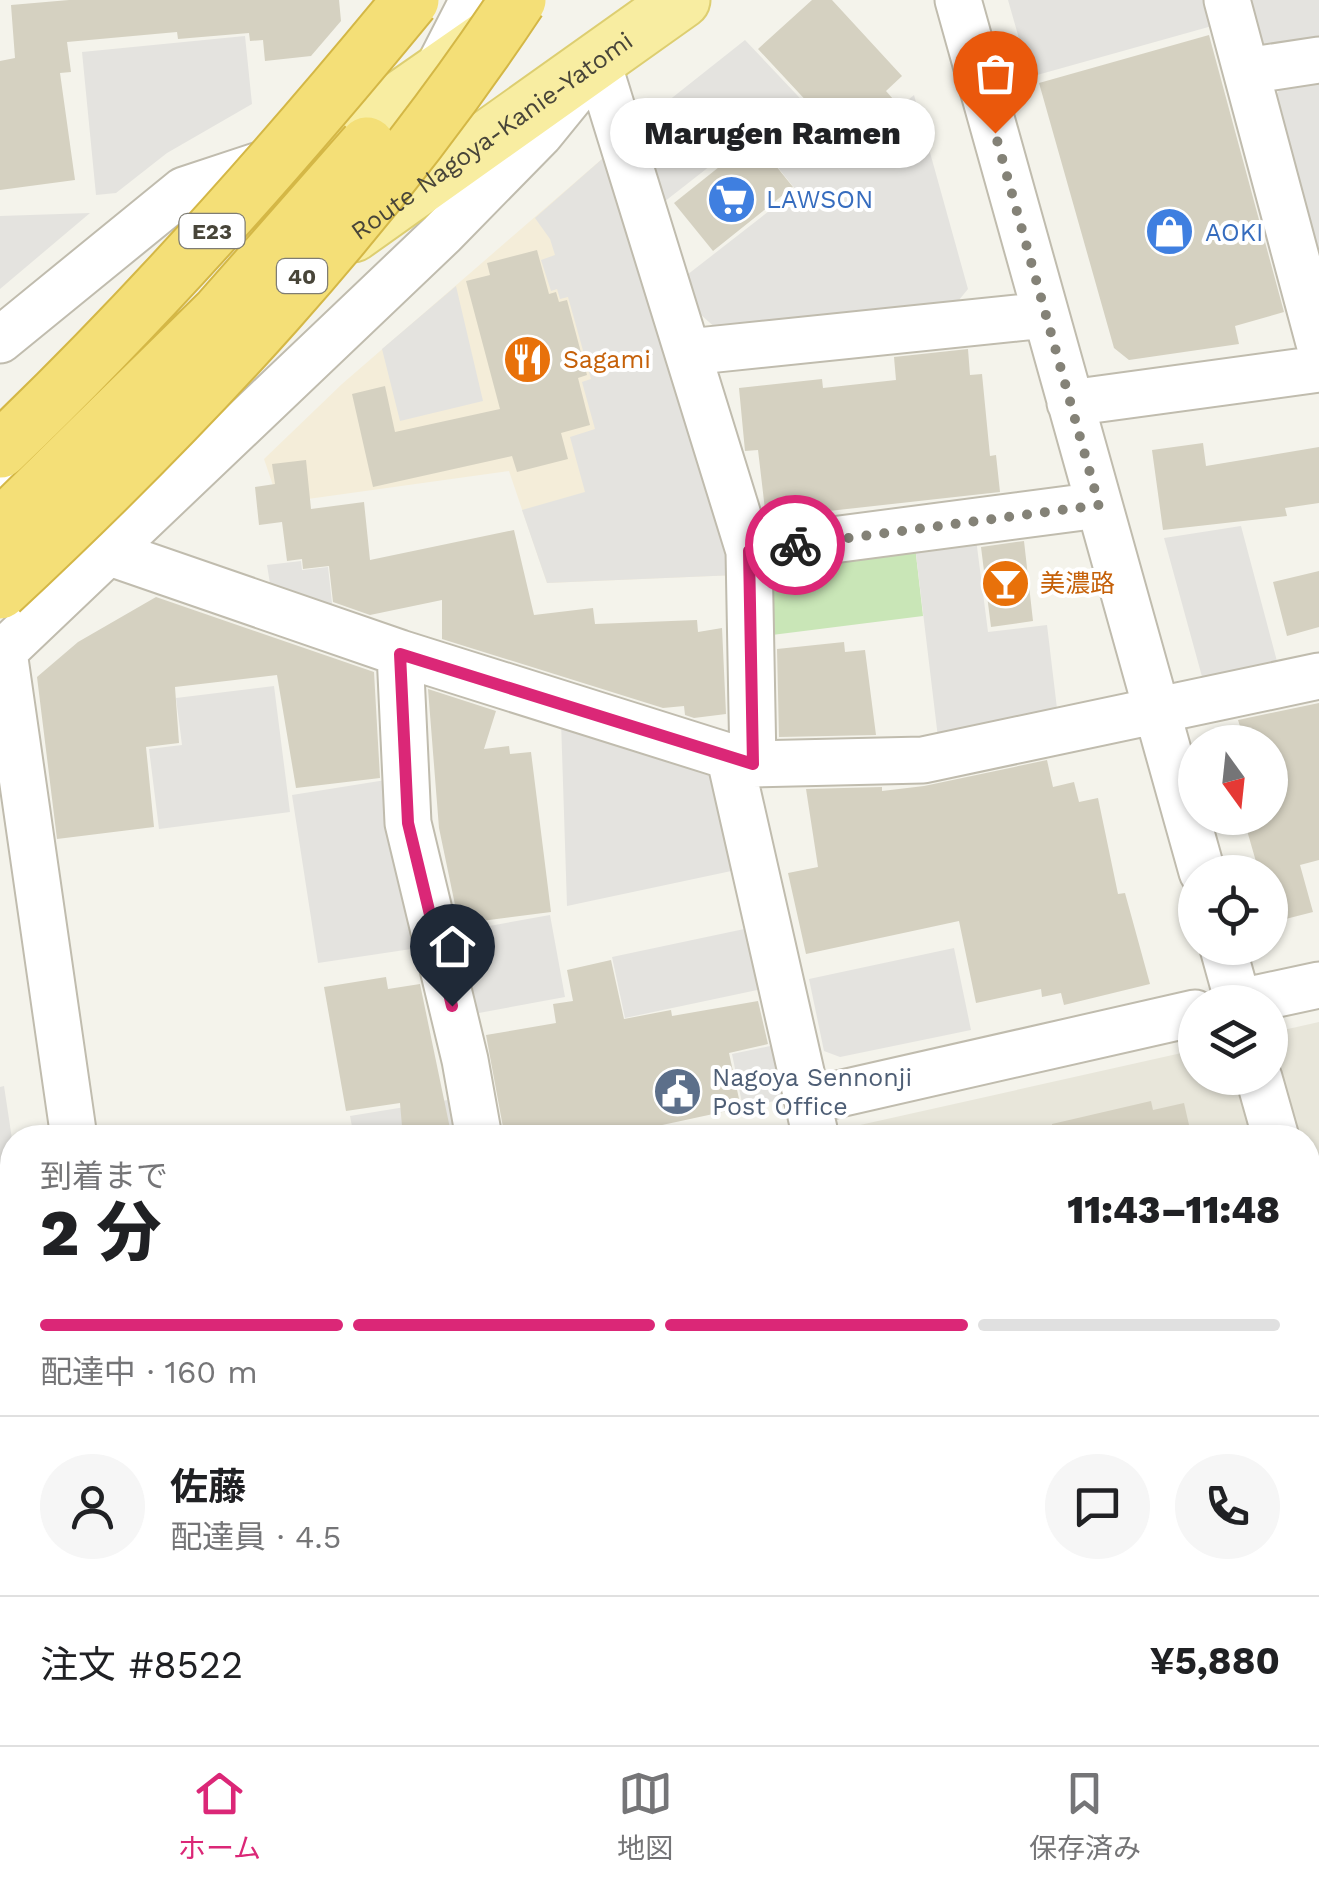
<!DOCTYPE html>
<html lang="ja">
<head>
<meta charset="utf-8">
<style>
	:root { --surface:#fff; --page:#f6f6f6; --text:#202124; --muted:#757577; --line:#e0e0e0; --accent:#db2777 }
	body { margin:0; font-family:"Work Sans","Noto Sans JP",sans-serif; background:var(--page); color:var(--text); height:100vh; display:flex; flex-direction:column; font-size:38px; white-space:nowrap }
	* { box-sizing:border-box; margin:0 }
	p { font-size:32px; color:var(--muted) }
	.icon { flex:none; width:55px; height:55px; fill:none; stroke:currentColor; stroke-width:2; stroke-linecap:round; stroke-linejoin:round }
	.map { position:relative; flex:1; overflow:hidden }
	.panel { position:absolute; left:0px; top:1125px; width:1320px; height:620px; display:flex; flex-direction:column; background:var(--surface); border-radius:40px 40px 0 0; box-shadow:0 2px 8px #0004 }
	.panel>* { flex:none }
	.needle { width:65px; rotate:165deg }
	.fabs { position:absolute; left:1178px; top:725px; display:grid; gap:20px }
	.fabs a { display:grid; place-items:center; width:110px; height:110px; border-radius:50%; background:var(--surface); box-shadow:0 2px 8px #0004; font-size:50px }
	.pin { position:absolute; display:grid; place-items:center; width:85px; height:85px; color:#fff; margin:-102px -42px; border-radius:50% 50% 50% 0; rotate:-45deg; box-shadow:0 0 10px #0007 }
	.pin .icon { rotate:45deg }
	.courier { position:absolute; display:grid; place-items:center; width:100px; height:100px; margin:-50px; border:8px solid #db2777; border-radius:50%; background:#fff; color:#222; box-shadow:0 2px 12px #0007 }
	.bubble { position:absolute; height:70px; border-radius:35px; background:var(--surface); box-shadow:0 2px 8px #0004; font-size:32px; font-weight:800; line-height:70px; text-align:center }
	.overview em { font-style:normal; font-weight:800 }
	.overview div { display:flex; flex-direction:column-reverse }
	.overview { display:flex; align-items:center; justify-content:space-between; height:170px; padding:0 40px }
	h1 { font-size:65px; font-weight:800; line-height:75px }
	.bar { display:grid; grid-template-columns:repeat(4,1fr); gap:15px 10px; align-content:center; height:120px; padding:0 40px }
	.bar i { height:12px; border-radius:8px; background:var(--line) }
	.bar .selected { background:var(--accent) }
	.bar p { grid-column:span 4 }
	.line { display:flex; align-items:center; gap:25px; padding:0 40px; border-top:2px solid var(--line) }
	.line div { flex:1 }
	.round { display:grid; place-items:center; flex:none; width:105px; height:105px; border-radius:52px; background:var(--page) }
	.menu { display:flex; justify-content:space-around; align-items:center; height:140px; border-top:2px solid var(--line); background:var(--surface); font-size:28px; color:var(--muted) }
	.menu a { display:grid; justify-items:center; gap:5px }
	.menu .selected { color:var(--accent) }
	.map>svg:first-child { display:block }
</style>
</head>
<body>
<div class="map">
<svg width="1319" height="1745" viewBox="0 0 1319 1745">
	<rect width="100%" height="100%" fill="#f4f3eb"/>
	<!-- residential -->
	<path fill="#e8e6da" d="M1319,1022V1729L1308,1731V1138H854L860,1125L1195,1050V1078H1270V1033Z"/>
	<!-- commercial -->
	<path fill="#f4edd9" d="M610,152L736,575L547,583L509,471L279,503L264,459L342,384Z"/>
	<!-- green -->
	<path fill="#c9e6b7" d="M915,546L923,616L764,636L766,578L777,563Z"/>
	<!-- parking -->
	<path fill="#e4e3df" d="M1008,0H1204L1212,26L1030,77Z
		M1243,0H1319V44L1273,51L1253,38Z
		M245,36L252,104L167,153L116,193L96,195L82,52Z
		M745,40L848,149L914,95L968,289L954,306L718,330L700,314L687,275L796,190L751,134L664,202L639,124Z
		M1319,78V276L1271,104L1283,84Z
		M610,152L736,575L547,583L522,510L585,492L570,437L595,429L582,382L591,379L568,297L560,299L557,289L551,291L541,260L555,255L550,239L535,218Z
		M90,213L0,289V216Z
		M456,286L483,401L400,421L382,349Z
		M1241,526L1278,665L1204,684L1164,538Z
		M976,539L988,632L1047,625L1058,717L939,746L915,546Z
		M301,561L302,570L328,567L333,612L271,590L267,565Z
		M274,686L290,812L159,829L149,749L182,745L176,698Z
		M561,721L706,770L718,786L736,870L567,906Z
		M392,779L418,948L318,963L292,795Z
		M550,915L565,997L468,1015L445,934Z
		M749,928L762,989L625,1018L612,957Z
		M954,948L971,1030L840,1057L824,1051L809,979Z
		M775,1045L787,1098L743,1108L732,1054Z
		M4,1086L12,1139V1183L0,1185V1087Z
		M460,1098L466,1137H354L350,1116Z
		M1319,1621V1714L1308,1716V1624Z
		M704,1732L790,1733L794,1745H653Z
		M793,1733H933L936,1745H796Z
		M994,1733V1732L1238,1733L1184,1745H997Z"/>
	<!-- building -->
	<path fill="#d5d1c1" d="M69,0H339L341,21L311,56L265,61L263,40L250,41L249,33L178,39L177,32L67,42L71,72L60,73L75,180L0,190V61L15,58L11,5Z
		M812,0H832L902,76L886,91L893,99L858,131L851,123L838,135L758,49Z
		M1209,35L1284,312L1235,326L1239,344L1129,360L1114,348L1039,83Z
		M754,139L793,187L713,251L674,203Z
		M537,250L549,294L556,292L559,302L567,300L587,375L578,378L590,425L561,433L568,459L517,472L512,456L373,487L352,394L385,386L395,432L500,409L466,281L490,275L487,263Z
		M968,349L970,375L982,374L990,456L996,455L1000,492L766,518L758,450L745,451L739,388L822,379L823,388L896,380L894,357Z
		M1203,443L1206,466L1319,447V503L1285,508L1287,516L1163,530L1152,450Z
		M306,460L311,509L364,502L370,560L514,530L534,615L593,608L595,624L697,620L698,632L722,628L726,714L694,718L685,715L684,706L663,708L442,639V600L370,615L333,602L329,566L303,569L302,559L287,561L282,522L259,525L255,487L275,484L272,464Z
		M1024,541L1033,621L991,627L981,547Z
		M1319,571V627L1287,636L1273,582Z
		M156,597L374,672L380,778L296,788L277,675L175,687L179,743L146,747L154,827L57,839L37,677L78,642Z
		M844,642L845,652L865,650L876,735L779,737L777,649Z
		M428,689L496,711L484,749L509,746L510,754L531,752L551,912L459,924L439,828Z
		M1319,703V860L1300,865L1313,912L1270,923V872H1259L1246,827L1270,820V742H1245L1238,720Z
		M1047,760L1053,787L1074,782L1079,802L1098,798L1118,894L1125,893L1150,984L1064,1005L1061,993L1042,997L1041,989L976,1003L959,921L806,954L788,873L818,867L806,789L882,787V791L924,786Z
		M611,960L624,1019L671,1010L672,1016L758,1001L768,1044L729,1053L741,1108L602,1138H505L486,1035L556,1023L553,1004L573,1001L567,970Z
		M386,977L388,989L420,984L452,1138H403L400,1103L346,1111L324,987Z
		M1151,1101L1153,1110L1184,1103L1192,1138H1053L1052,1124Z"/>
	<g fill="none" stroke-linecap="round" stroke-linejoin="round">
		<defs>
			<path id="minor" d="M958,0L1202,872
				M1227,0L1319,343
				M598,63L749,551L753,764
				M1246,71L1319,60
				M434,76L473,0
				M0,340L184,190L284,157
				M688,352L1045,315
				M1070,403L1319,369
				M0,489L38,528L400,653L753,764L923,760L1319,676
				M749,551L1099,505
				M4,652L74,1138
				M400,653L408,823L465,1060L479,1138
				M0,655L442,234L540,134L575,91
				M730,759L816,1138
				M1223,948L1238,1002
				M1240,1002L1319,985
				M1259,1078L1276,1138
				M808,1101L1195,1013
				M1308,1252L1319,1293
				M1308,1372L1319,1369
				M161,1732L163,1745
				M422,1732L425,1745
				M597,1732L600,1745
				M960,1732L963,1745"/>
			<g id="major">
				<path d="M254,201L491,36"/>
				<path id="s1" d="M353,234L682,0"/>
			</g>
		</defs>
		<!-- minor casing -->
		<use href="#minor" stroke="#c0bcae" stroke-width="49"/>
		<!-- major casing -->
		<use href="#major" stroke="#ddce71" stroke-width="59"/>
		<!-- minor -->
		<use href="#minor" stroke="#fff" stroke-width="45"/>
		<!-- major -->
		<use href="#major" stroke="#f8eda1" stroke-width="55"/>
		<defs>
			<path id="highway-bridge" d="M0,450C147,310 282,157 411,0
				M0,528L220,312L367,145
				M0,591C192,412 373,219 518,0"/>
		</defs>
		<!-- highway-bridge casing -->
		<use href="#highway-bridge" stroke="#d4b746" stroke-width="59" stroke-linecap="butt"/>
		<!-- highway-bridge -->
		<use href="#highway-bridge" stroke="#f4df77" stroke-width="55"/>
	</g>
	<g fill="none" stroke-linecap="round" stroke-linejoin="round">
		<!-- done -->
		<path stroke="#848277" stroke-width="10" stroke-dasharray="0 18" d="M795,545L1099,505L995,133"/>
		<!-- route -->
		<path stroke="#db2777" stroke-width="12" d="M452,1006L408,823L400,654L753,764L749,551L795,545"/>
	</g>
	<!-- icons -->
	<defs>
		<symbol id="supermarket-disc" viewBox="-11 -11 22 22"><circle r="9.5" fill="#3f7fe0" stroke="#fff"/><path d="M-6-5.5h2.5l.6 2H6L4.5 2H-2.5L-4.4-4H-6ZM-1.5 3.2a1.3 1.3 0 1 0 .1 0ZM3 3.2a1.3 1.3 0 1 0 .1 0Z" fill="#fff"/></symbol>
		<symbol id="shop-disc" viewBox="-11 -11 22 22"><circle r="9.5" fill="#3f7fe0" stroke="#fff"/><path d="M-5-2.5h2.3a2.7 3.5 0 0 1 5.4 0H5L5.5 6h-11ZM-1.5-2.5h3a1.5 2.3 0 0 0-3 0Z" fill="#fff"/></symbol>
		<symbol id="restaurant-disc" viewBox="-11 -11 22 22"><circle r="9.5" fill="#e8710a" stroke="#fff"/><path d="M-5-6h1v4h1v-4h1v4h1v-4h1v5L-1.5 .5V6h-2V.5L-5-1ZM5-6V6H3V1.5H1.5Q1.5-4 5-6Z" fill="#fff"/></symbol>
		<symbol id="bar-disc" viewBox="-11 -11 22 22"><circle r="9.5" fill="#e8710a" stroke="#fff"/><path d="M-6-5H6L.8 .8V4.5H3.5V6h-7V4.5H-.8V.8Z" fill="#fff"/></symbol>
		<symbol id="civic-disc" viewBox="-11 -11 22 22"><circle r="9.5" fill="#5c6f8a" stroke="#fff"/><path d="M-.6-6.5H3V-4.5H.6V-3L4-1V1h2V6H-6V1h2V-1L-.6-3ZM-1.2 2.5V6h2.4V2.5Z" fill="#fff"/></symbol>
	</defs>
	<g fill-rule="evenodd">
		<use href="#supermarket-disc" x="704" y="172" width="55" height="55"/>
		<use href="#shop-disc" x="1142" y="204" width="55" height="55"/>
		<use href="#restaurant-disc" x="500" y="332" width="55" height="55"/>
		<use href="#bar-disc" x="978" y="556" width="55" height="55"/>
		<use href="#civic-disc" x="650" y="1064" width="55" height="55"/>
	</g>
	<g text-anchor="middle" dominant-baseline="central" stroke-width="8" stroke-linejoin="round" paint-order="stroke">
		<!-- shield labels -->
		<g fill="#fff" stroke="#7f7d74" stroke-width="2.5">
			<rect x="179.5" y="214" width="65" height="34" rx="8"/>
			<rect x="277" y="259" width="50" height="34" rx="8"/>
		</g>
		<g font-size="22" font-weight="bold" fill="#484539">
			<text x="212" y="231">E23</text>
			<text x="302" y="276">40</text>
		</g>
		<!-- street labels -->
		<g font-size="25" fill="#484539" stroke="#fff">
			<text stroke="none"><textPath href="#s1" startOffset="170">Route Nagoya-Kanie-Yatomi</textPath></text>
		</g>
		<!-- shop labels -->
		<g font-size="25" fill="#366cbe" stroke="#fff" text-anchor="start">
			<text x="766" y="199">LAWSON</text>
			<text x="1205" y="232">AOKI</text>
		</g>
		<!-- food labels -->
		<g font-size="25" fill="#c56008" stroke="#fff" text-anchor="start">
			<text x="563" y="359">Sagami</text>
			<text x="1040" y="583">美濃路</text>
		</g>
		<!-- service labels -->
		<g font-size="25" fill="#4e5e75" stroke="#fff" text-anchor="start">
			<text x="712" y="1077">Nagoya Sennonji<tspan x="712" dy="29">Post Office</tspan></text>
		</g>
	</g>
</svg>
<div class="fabs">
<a><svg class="needle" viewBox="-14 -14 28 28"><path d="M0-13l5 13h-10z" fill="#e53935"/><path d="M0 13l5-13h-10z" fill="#757577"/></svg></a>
<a><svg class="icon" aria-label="locate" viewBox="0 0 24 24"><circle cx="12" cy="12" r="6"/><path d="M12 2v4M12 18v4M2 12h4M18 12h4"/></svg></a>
<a><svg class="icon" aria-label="layers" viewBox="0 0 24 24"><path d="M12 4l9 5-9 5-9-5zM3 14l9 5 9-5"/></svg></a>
</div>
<div class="pin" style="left:995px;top:133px;background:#ea580c"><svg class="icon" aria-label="bag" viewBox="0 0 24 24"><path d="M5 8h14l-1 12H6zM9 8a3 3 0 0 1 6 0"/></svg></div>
<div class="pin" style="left:452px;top:1006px;background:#1f2937"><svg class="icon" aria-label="home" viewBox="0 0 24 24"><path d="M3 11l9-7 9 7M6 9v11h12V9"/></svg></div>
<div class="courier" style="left:795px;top:545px"><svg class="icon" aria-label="bike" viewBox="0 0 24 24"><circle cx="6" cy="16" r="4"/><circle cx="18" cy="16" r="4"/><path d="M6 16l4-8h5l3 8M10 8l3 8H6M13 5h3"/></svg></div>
<div class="bubble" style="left:610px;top:98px;width:325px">Marugen Ramen</div>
<section class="panel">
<div class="overview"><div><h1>2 分</h1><p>到着まで</p></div><em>11:43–11:48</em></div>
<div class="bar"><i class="selected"></i><i class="selected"></i><i class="selected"></i><i></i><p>配達中 · 160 m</p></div>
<div class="line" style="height:180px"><a class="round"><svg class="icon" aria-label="person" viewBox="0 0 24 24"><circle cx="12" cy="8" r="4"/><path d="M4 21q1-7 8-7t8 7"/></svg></a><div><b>佐藤</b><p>配達員 · 4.5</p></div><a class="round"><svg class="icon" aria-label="chat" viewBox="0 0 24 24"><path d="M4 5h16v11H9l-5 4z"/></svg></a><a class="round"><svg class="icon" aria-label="phone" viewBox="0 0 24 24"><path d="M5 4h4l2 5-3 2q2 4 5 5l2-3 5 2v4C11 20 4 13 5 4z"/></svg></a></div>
<div class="line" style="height:130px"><div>注文 #8522</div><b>¥5,880</b></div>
</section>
</div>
<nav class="menu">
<a class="selected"><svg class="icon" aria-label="home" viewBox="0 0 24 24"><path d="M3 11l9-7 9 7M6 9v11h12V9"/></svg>ホーム</a>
<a><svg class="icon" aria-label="map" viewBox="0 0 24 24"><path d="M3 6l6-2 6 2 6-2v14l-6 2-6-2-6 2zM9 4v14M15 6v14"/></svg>地図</a>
<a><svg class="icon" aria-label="saved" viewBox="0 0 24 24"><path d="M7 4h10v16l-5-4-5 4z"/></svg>保存済み</a>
</nav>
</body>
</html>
